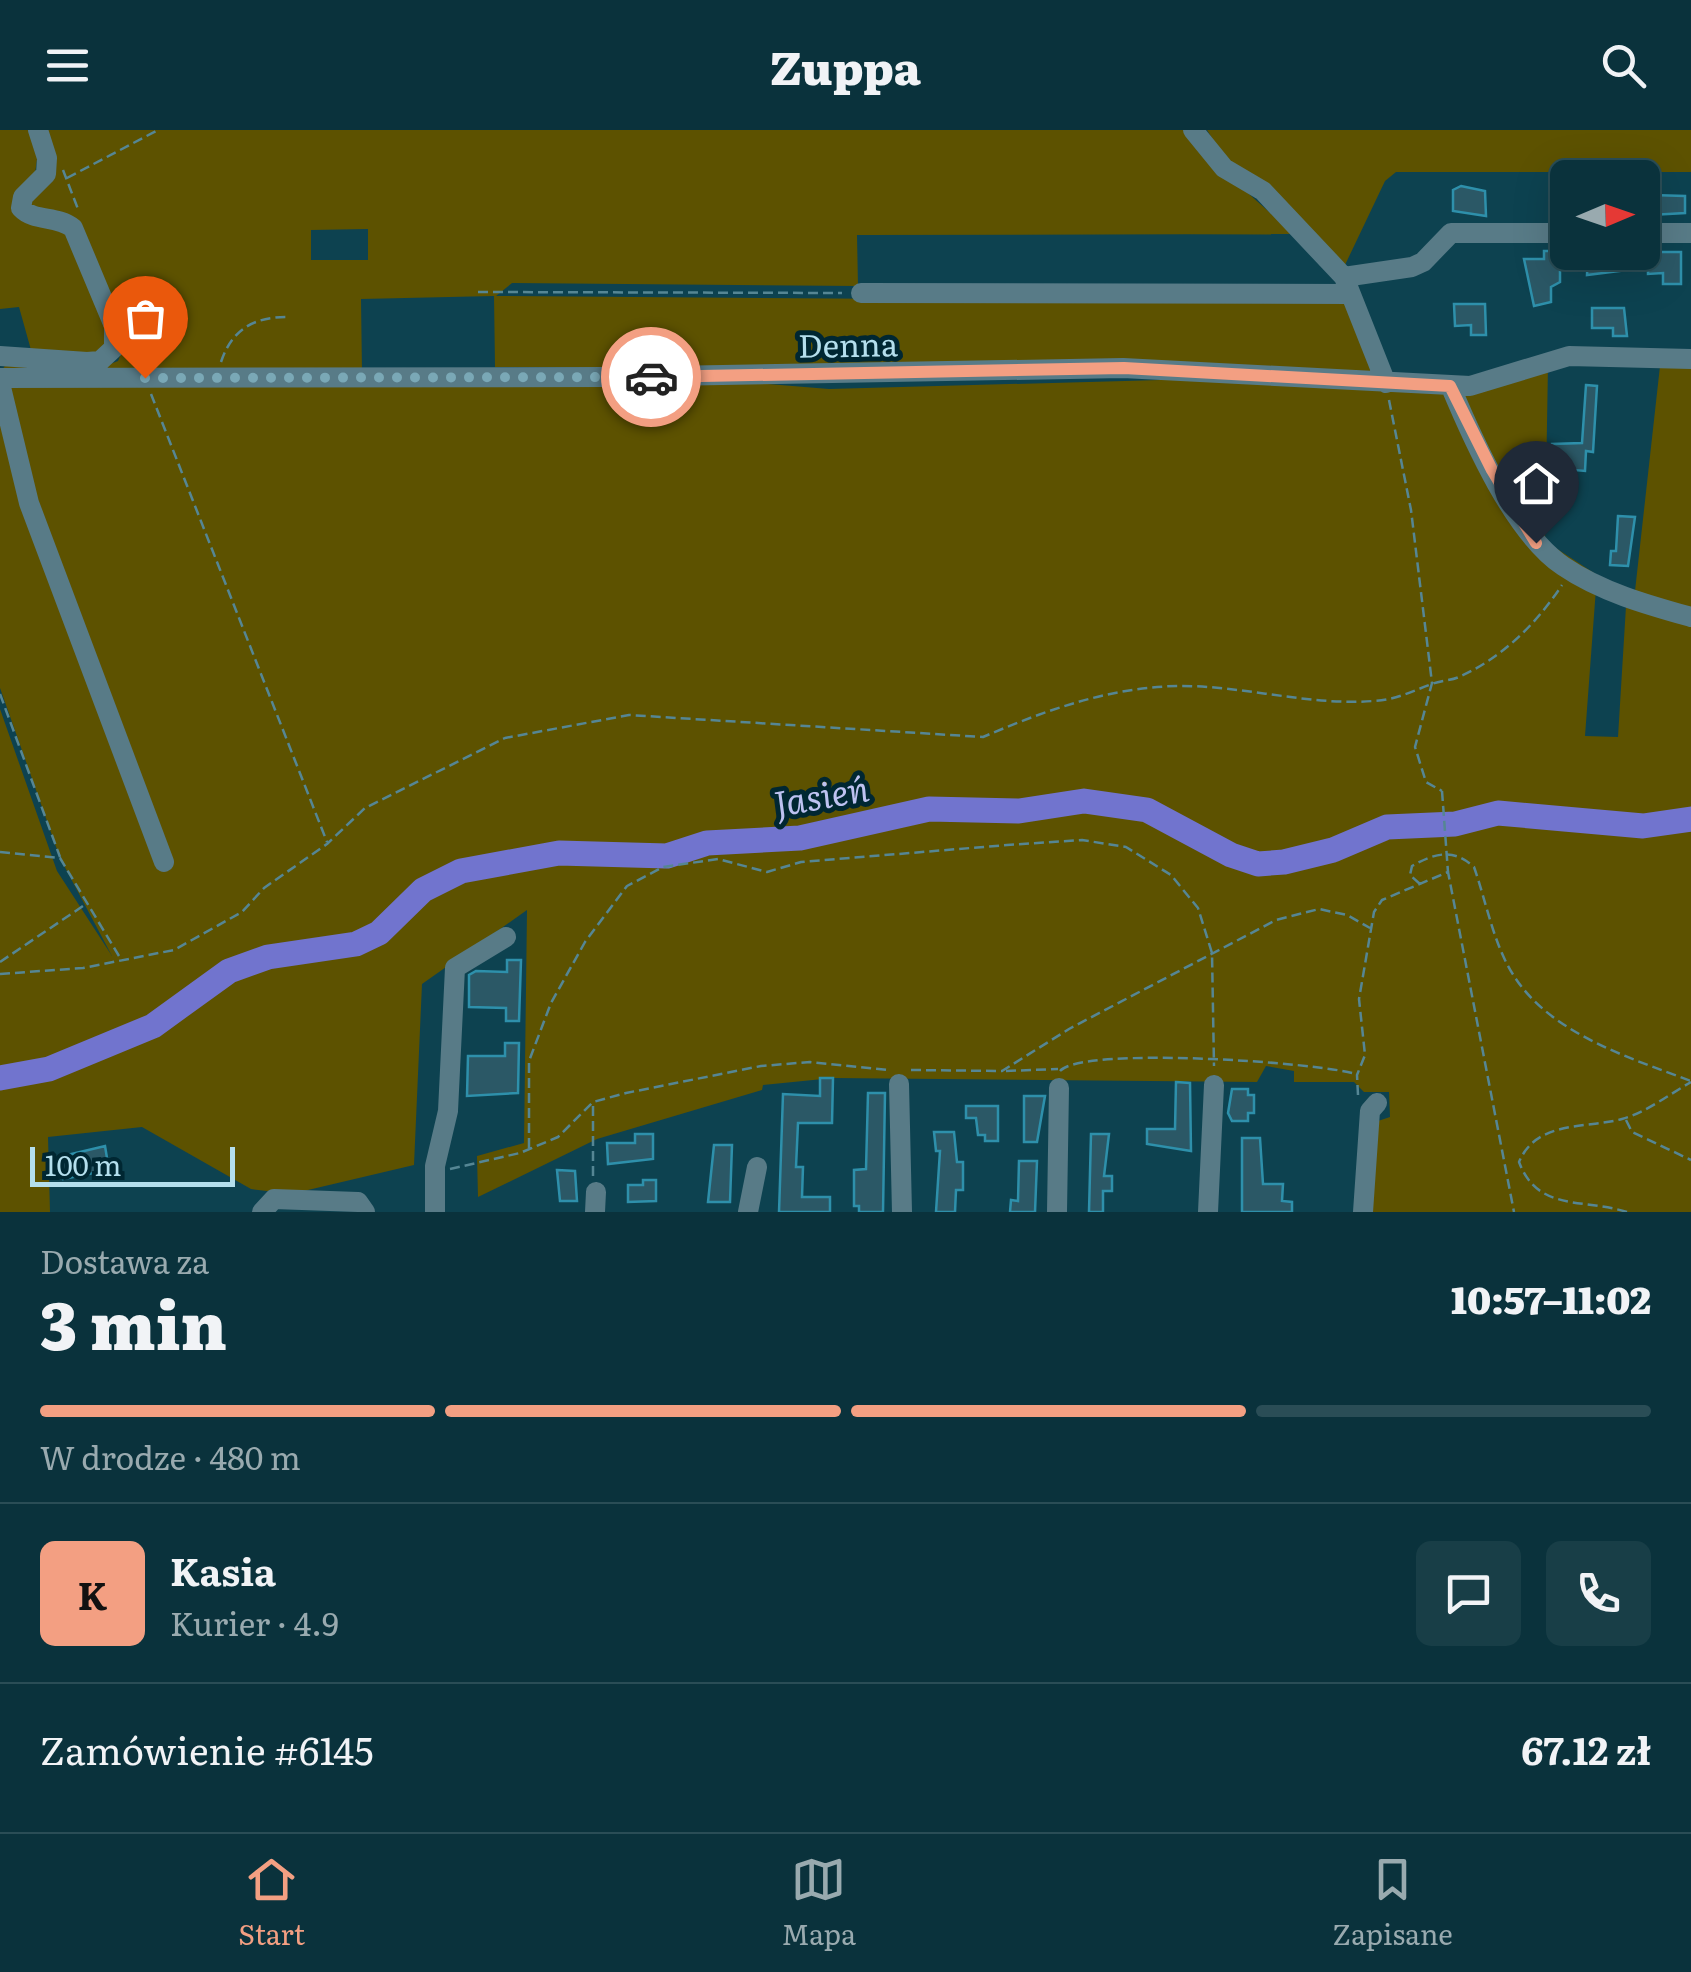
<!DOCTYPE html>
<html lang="pl">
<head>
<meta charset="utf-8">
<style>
	:root { --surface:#0a323c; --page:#183e47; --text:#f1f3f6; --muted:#99aaaf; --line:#2a4d56; --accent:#f39f82 }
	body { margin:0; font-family:Literata,serif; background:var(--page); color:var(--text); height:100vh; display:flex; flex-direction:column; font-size:38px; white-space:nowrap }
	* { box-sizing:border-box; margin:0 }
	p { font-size:32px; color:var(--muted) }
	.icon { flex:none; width:55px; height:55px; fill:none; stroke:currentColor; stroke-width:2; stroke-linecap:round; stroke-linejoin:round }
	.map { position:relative; height:1082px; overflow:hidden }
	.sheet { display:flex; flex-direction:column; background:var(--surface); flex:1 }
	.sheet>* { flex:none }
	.needle { width:65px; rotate:88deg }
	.buttons { position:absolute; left:1550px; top:30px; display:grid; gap:20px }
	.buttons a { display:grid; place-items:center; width:110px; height:110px; border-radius:15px; background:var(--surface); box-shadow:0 10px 40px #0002,0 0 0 2px var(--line); font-size:50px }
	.scale { position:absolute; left:30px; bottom:25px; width:205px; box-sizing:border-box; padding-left:10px; border:5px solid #b4dfed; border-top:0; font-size:28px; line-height:35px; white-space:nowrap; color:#b4dfed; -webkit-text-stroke:8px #002732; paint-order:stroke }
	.pin { position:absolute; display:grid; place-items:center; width:85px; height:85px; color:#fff; margin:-102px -42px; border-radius:50% 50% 50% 0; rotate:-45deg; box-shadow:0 0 10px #0007 }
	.pin .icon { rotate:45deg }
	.courier { position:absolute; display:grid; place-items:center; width:100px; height:100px; margin:-50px; border:8px solid #f39f82; border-radius:50%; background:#fff; color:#222; box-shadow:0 2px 12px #0007 }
	.head em { font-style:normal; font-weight:800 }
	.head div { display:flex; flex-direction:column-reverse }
	.head { display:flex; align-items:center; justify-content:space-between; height:170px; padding:0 40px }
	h1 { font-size:65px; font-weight:800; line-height:75px }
	.bar { display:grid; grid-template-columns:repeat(4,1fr); gap:15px 10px; align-content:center; height:120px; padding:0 40px }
	.bar i { height:12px; border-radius:8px; background:var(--line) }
	.bar .active { background:var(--accent) }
	.bar p { grid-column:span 4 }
	.line { display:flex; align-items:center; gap:25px; padding:0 40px; border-top:2px solid var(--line) }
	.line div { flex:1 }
	.round { display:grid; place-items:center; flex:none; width:105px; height:105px; border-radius:15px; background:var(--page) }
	header { display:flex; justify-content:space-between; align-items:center; height:130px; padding:0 40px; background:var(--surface); font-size:45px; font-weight:800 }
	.tab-bar { display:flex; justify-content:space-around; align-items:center; height:140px; border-top:2px solid var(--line); background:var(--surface); font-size:28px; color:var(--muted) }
	.tab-bar a { display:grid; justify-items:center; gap:5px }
	.tab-bar .active { color:var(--accent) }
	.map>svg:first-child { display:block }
</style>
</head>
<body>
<header><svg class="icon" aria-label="menu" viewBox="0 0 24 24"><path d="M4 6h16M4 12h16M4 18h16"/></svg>Zuppa<svg class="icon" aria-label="search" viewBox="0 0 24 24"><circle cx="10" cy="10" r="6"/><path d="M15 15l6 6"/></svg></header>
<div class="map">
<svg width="1691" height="1082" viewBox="0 0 1691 1082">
	<rect width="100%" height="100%" fill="#0d4250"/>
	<!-- green -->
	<path fill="#5d5200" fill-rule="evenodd" d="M0,0H34L44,30L17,68L66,97L107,185L103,223L31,220L19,177L0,179Z
		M41,0H1183L1197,18L1294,104L857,105L858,156L512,153L496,166L1344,172L1375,242L495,237L494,166L361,169L362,242L2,240L7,233L105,236L118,231L123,219L83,108L30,80ZM368,99V130H311V100Z
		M1207,0H1691V42H1396L1385,51L1345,135L1230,37Z
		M1548,236L1545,411L1597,445L1585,606L1618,607L1626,476L1691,496V1082H1371L1378,991L1390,987L1389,962H1364L1354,952H1294V941L1266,936L1257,952L833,948L763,955L762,960L597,1009L478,1067L477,1026L524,1013L527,780L422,854L414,1035L291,1064L251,1059L142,997L48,1007L50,1082H0V579L57,741L112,826L60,728L0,558V256L673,246L829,259L1233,248L1471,262Z
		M1660,236L1691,237V479L1635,461Z"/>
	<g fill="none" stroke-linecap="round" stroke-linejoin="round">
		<!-- river -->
		<path stroke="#7174ce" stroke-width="25" d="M0,948L49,939L153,896L229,841L268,827L356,814L379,803L423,760L461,741L559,723L667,726L707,713L800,708L929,679L1019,681L1084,671L1147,680L1231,725L1258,734L1284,732L1333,720L1387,697L1455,694L1498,683L1643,696L1691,689"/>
	</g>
	<!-- building -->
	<path fill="#2b5866" stroke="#2e90ab" stroke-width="2.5" d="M1461,56L1485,61L1486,86L1453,81V60Z
		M1651,65L1685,66V83L1651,85L1645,75Z
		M1544,121H1560V152L1551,157V172L1534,176L1524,129H1544Z
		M1588,122H1620V141L1587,145Z
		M1660,122H1681V154H1663V143L1648,144V125Z
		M1454,174H1485L1486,205H1471V195L1455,196Z
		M1592,178H1624L1627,206H1613V198H1592Z
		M1586,255L1597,256L1593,322L1586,321L1585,341L1552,338V314L1582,313Z
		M1618,386L1635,387L1628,436L1610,435L1611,421H1616Z
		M507,830H521L519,891H506V878L469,877V845L476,841L507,842Z
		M505,913H519L518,963L467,966L468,926H505Z
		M820,948H833L832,993H798L796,1037H803L802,1067H830V1082H779L783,964L820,966Z
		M1176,952L1190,953L1191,1021L1147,1014V999H1175Z
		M1232,959H1248V965H1254V983H1248V991H1232L1228,983Z
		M868,963H885L883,1082H859V1076H854V1040L866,1039Z
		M1024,966H1045L1037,1012H1024Z
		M966,976H998V1011H985V1005H978L976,988H966Z
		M934,1002H954L957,1032H963V1060H956L955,1082H936L940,1021H936Z
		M635,1004H653V1029L608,1034L607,1013H635Z
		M1091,1004H1109L1104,1046H1112V1061H1103V1082H1089Z
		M1242,1008H1260L1263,1054H1283L1282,1071L1292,1072V1082H1242Z
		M714,1015H732L730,1072H708Z
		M105,1016L109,1040L63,1049L59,1027Z
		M1019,1031H1037L1035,1082H1010L1011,1070L1018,1071Z
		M557,1040L575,1041L577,1071H560Z
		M643,1050H656V1071L628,1072V1055H643Z"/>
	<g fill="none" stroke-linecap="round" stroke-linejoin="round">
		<!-- path -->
		<path stroke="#558694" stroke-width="2.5" stroke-dasharray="10 5" stroke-linecap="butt" d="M63,40L78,79
			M67,48L158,0
			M478,162L842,163
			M132,217L139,233
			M221,232C232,199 254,187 287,187
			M151,264L327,712
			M1389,270L1411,380L1432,553L1415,617L1426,652L1442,661
			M0,564L60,727
			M0,722L60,728L119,826
			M1420,754L1410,745L1412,736C1435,723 1453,718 1474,737C1486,771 1494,816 1514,846C1551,904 1630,928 1691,951
			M0,832L86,774
			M0,844L83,838L174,820L242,782L264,758L327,714L365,678L505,608L629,585L983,607C1046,580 1113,556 1182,556C1245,556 1311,576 1373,571C1396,570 1412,561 1432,554C1441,550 1452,551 1461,546C1503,527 1537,493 1562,455
			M911,940L1002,941L1069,899L1276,790L1319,779L1347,785L1370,798
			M1006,941L1058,939
			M1060,941C1082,916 1316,932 1356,944
			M1358,965L1357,945L1365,925L1359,869L1374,782L1382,770L1448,742L1514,1082
			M1626,990L1632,1002L1691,1030
			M529,1018V931L551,873L585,812L627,756L663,737L718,729L767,742L801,732L1007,715L1082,710L1126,717L1171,745L1198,778L1212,823L1214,936
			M450,1039L520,1023L558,1007L593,972L626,963L761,936L810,932L888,940
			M593,1046V974
			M1627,1082C1582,1068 1538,1082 1519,1032C1537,990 1584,999 1622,989C1645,983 1670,964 1691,952"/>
		<!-- minor -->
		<path stroke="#587b87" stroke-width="20" d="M1193,0L1224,38L1263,61L1344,147L1386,253
			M1642,103H1691
			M1344,147L1412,137L1423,132L1451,103H1568
			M861,163L1350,164
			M0,226L87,232L100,231L114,218V196L73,98C57,85 34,92 21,78L23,67L46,44L47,28L38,0
			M0,248L611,247L1123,238L1470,256L1569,226L1691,229
			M0,253L29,373L164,732
			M1450,255C1473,310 1514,403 1563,436C1601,462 1648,475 1691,487
			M899,954L902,1082
			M262,1082L274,1069L358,1072L365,1082
			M435,1082V1036L448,981L455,838L506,807
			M595,1082L596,1062
			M748,1082L757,1037
			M1057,1082L1059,958
			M1208,1082L1214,955
			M1363,1082L1370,981L1377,973"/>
		<!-- path-bridge -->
		<path stroke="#558694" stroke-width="2.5" stroke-dasharray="10 5" stroke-linecap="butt" d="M1442,661L1448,742"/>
	</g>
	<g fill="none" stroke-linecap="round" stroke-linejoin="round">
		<!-- done -->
		<path stroke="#7aa8b6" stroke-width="10" stroke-dasharray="0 18" d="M145,248L651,247"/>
		<!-- route -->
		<path stroke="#f39f82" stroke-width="12" d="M651,247L1124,238L1450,256L1492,340L1536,413"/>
	</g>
	<g text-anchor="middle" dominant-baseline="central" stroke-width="10" stroke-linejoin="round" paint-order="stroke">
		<!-- street labels -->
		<g font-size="32" fill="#b4dfed" stroke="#002732">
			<text transform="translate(848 213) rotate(-1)">Denna</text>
		</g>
		<!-- water labels -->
		<g font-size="35" font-style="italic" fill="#bdc2f1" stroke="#002732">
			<text transform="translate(821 664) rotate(-10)">Jasień</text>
		</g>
	</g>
</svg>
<div class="buttons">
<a><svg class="needle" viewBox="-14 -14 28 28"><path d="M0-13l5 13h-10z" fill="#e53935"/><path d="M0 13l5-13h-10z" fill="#99aaaf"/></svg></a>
</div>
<div class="scale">100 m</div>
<div class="pin" style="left:145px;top:248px;background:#ea580c"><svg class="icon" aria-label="bag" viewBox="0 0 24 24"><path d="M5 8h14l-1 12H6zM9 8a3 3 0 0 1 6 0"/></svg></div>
<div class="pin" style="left:1536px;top:413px;background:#1f2937"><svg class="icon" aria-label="home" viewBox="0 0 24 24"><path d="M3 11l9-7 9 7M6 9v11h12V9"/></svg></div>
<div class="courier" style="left:651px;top:247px"><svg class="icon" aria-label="car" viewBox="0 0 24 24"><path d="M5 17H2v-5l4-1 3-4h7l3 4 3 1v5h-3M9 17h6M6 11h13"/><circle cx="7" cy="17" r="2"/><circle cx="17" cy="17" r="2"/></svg></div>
</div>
<section class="sheet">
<div class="head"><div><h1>3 min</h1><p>Dostawa za</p></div><em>10:57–11:02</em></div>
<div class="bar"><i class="active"></i><i class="active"></i><i class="active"></i><i></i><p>W drodze · 480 m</p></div>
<div class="line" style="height:180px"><b class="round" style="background:var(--accent);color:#111">K</b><div><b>Kasia</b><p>Kurier · 4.9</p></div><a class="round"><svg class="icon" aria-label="chat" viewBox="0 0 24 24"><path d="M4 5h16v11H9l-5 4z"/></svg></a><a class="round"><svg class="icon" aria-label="phone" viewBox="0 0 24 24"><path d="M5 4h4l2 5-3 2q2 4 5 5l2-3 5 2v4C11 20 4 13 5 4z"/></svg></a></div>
<div class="line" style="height:130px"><div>Zamówienie #6145</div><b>67.12 zł</b></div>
</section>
<nav class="tab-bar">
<a class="active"><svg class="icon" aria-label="home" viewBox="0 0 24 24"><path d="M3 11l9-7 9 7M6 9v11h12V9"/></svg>Start</a>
<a><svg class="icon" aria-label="map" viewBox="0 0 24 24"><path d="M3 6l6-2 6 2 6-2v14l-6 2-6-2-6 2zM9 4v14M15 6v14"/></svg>Mapa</a>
<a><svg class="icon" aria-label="saved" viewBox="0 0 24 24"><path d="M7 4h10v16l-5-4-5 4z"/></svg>Zapisane</a>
</nav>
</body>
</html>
